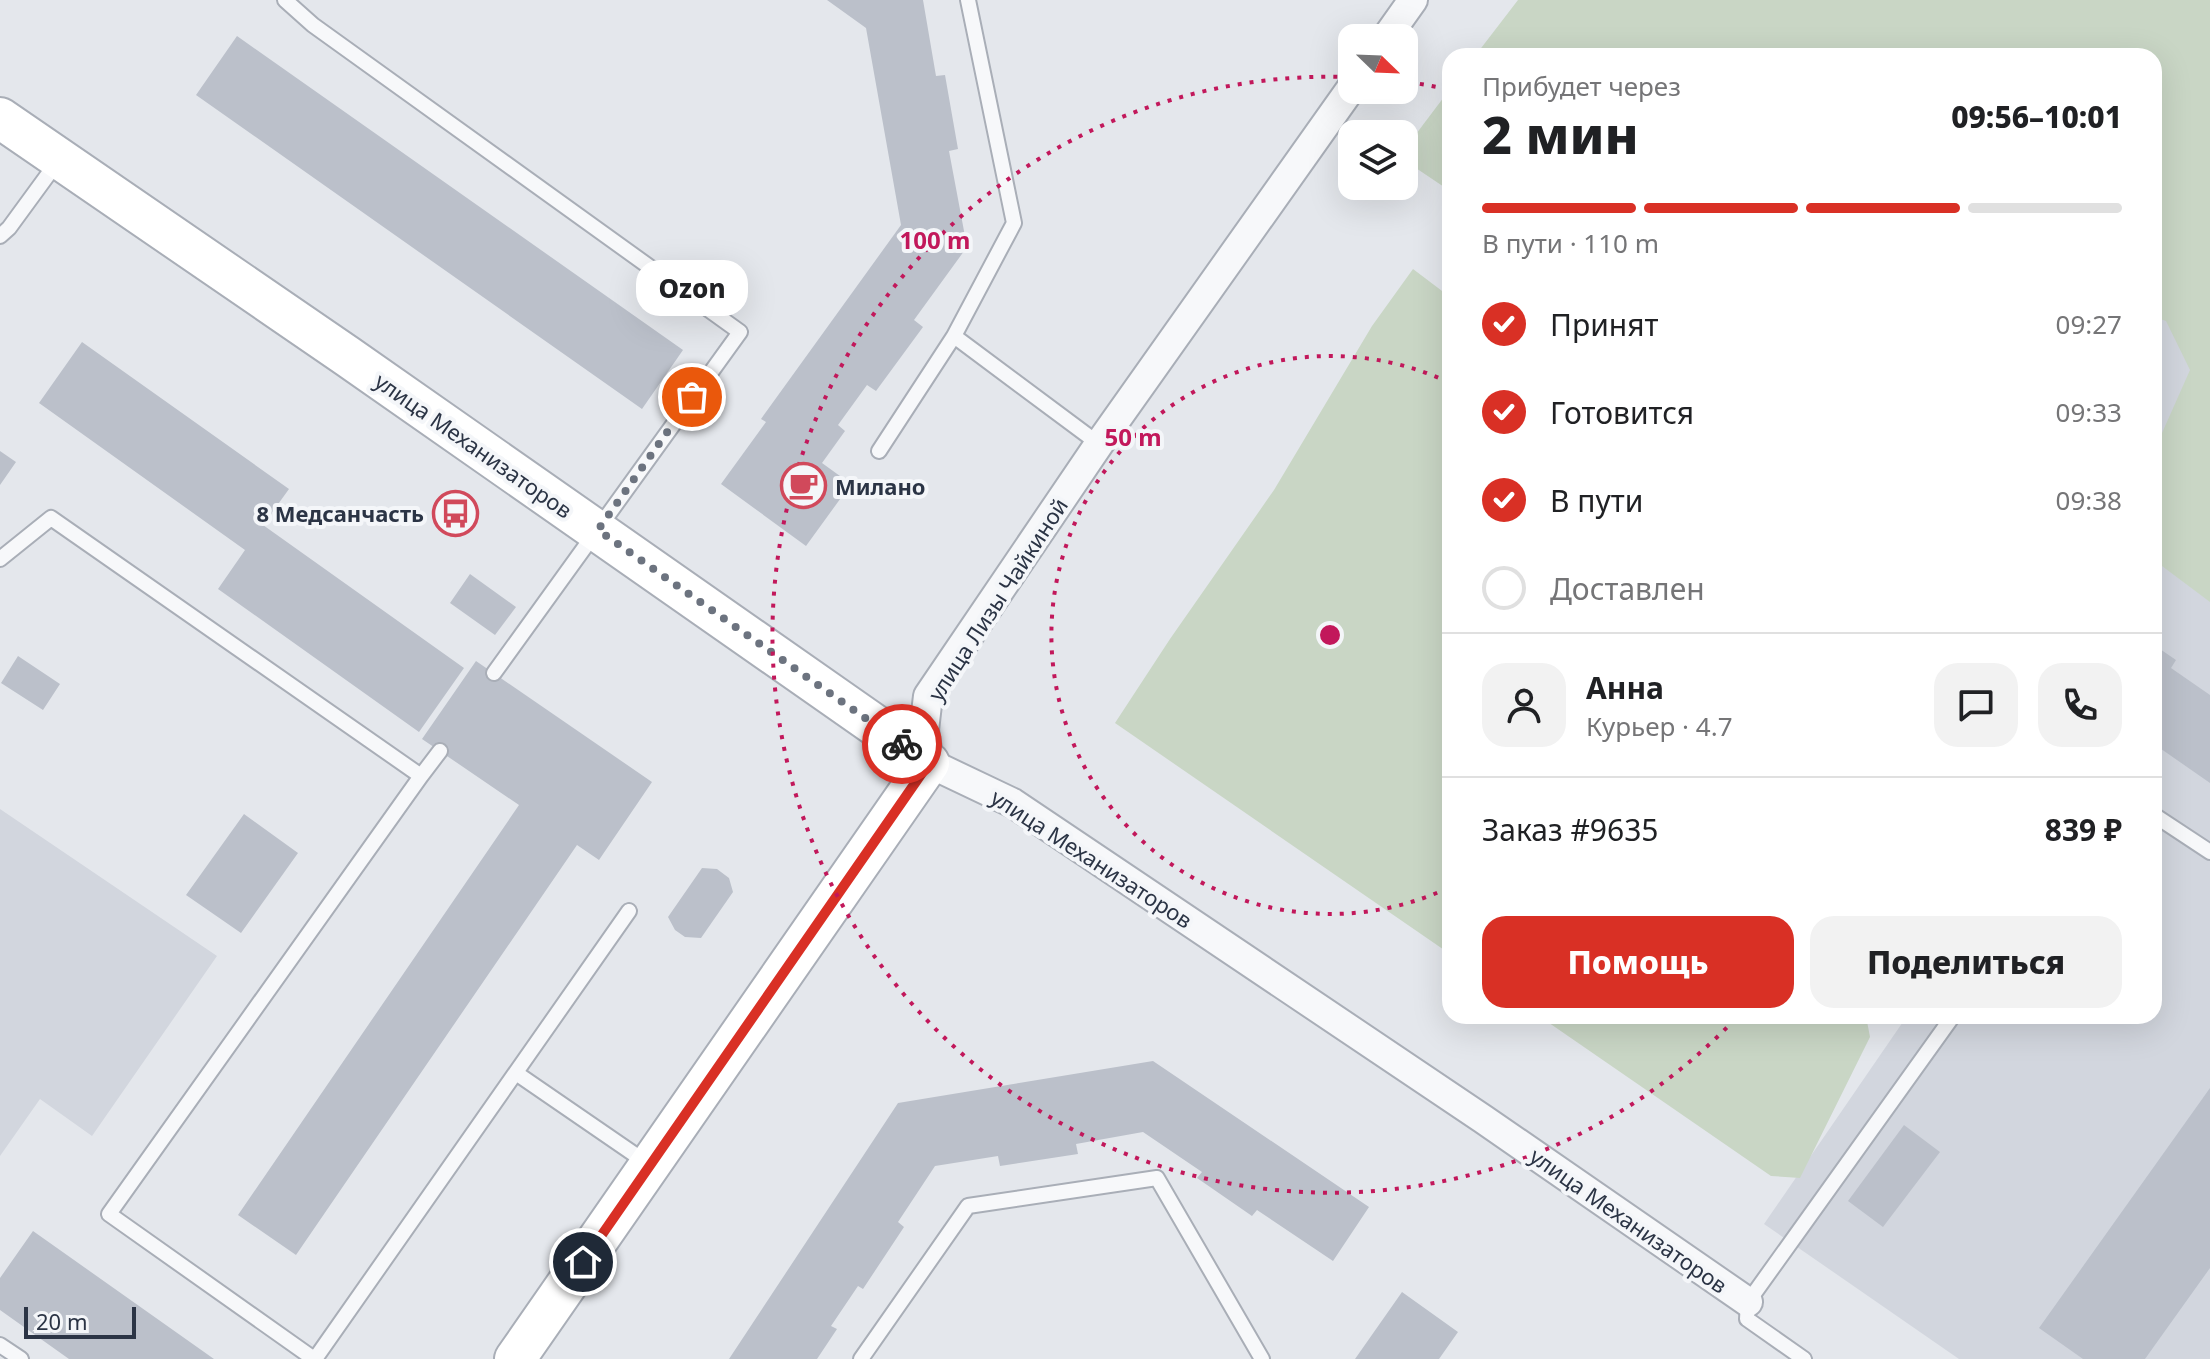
<!DOCTYPE html>
<html lang="ru">
<head>
<meta charset="utf-8">
<style>
	:root { --surface:#fff; --page:#f2f2f2; --text:#202124; --muted:#757577; --line:#e0e0e0; --accent:#d93025 }
	body { margin:0; font-family:"Noto Sans",sans-serif; background:var(--page); color:var(--text); height:100vh; display:flex; flex-direction:column; font-size:30px; white-space:nowrap }
	* { box-sizing:border-box; margin:0 }
	p { font-size:26px; color:var(--muted) }
	.icon { flex:none; width:44px; height:44px; fill:none; stroke:currentColor; stroke-width:2; stroke-linecap:round; stroke-linejoin:round }
	.map { position:relative; flex:1; overflow:hidden }
	.side { position:absolute; left:1442px; top:48px; width:720px; height:976px; display:flex; flex-direction:column; background:var(--surface); border-radius:24px; box-shadow:0 8px 32px #0002 }
	.side>* { flex:none }
	.needle { width:52px; rotate:113deg }
	.controls { position:absolute; left:1338px; top:24px; display:grid; gap:16px }
	.controls a { display:grid; place-items:center; width:80px; height:80px; border-radius:16px; background:var(--surface); box-shadow:0 8px 32px #0002; font-size:40px }
	.scale { position:absolute; left:24px; bottom:20px; width:112px; box-sizing:border-box; padding-left:8px; border:4px solid #2b3445; border-top:0; font-size:22px; line-height:28px; white-space:nowrap; color:#2b3445; -webkit-text-stroke:6px #f4f6f9; paint-order:stroke }
	.pin { position:absolute; display:grid; place-items:center; width:68px; height:68px; color:#fff; margin:-34px; border:4px solid #fff; border-radius:50%; box-shadow:0 2px 8px #0007 }
	.courier { position:absolute; display:grid; place-items:center; width:80px; height:80px; margin:-40px; border:6px solid #d93025; border-radius:50%; background:#fff; color:#222; box-shadow:0 2px 10px #0007 }
	.bubble { position:absolute; height:56px; border-radius:24px; background:var(--surface); box-shadow:0 8px 32px #0002; font-size:26px; font-weight:800; line-height:56px; text-align:center }
	.headline em { font-style:normal; font-weight:800 }
	.headline div { display:flex; flex-direction:column-reverse }
	.headline { display:flex; align-items:center; justify-content:space-between; height:136px; padding:0 40px }
	h1 { font-size:52px; font-weight:800; line-height:60px }
	.bar { display:grid; grid-template-columns:repeat(4,1fr); gap:12px 8px; align-content:center; height:96px; padding:0 40px }
	.bar i { height:10px; border-radius:6px; background:var(--line) }
	.bar .on { background:var(--accent) }
	.bar p { grid-column:span 4 }
	.line { display:flex; align-items:center; gap:20px; padding:0 40px; border-top:2px solid var(--line) }
	.line div { flex:1 }
	.round { display:grid; place-items:center; flex:none; width:84px; height:84px; border-radius:24px; background:var(--page) }
	ol { padding:0 40px; list-style:none }
	li { display:flex; align-items:center; gap:24px; height:88px }
	li p { margin-inline-start:auto }
	li .icon { padding:8px; border-radius:50%; background:var(--accent); color:#fff; stroke-width:4 }
	li:last-child { color:var(--muted) }
	li i { width:44px; height:44px; border:4px solid var(--line); border-radius:50% }
	.button { display:flex; gap:16px; margin-top:auto; padding:16px 40px }
	.button a { flex:1; height:92px; border-radius:24px; background:var(--accent); color:#fff; font-size:32px; font-weight:800; line-height:92px; text-align:center }
	.button a+a { background:var(--page); color:var(--text) }
	.map>svg:first-child { display:block }
</style>
</head>
<body>
<div class="map">
<svg width="2210" height="1359" viewBox="0 0 2210 1359">
	<rect width="100%" height="100%" fill="#e4e7ec"/>
	<!-- built -->
	<path fill="#d2d6de" d="M2154,273L2210,312V1359H1959L1764,1224L1907,1016H2154Z
		M0,809L217,956L92,1136L40,1099L0,1156Z"/>
	<!-- green -->
	<path fill="#c9d6c5" d="M1518,0H2210V602L2154,560V451L2190,370L2166,321L2154,317V56H1475Z
		M1450,89V191L1404,160V150Z
		M1413,269L1450,297V954L1115,723L1170,639L1274,490L1372,326Z
		M1539,1016H1866L1870,1037L1800,1178L1771,1176Z"/>
	<!-- building -->
	<path fill="#bbc0ca" d="M827,0H923L936,76L945,75L958,149L949,151L967,247L914,320L923,327L876,391L867,385L838,425L845,431L822,463L851,484L806,546L721,484L766,422L761,419L901,225L866,28Z
		M237,36L683,350L642,409L196,95Z
		M82,342L289,489L263,525L464,668L419,732L218,589L245,550L39,403Z
		M0,451L16,462L0,485Z
		M470,574L516,607L495,635L450,603Z
		M2154,645L2176,660L2171,668L2210,695V783L2154,744Z
		M18,656L60,684L43,710L1,683Z
		M476,661L652,782L599,860L577,845L296,1255L238,1215L519,805L422,739Z
		M244,814L298,853L241,933L186,895Z
		M702,868L717,869L729,878L733,892L701,938L685,937L675,930L668,917Z
		M1153,1061L1369,1207L1333,1261L1257,1210L1252,1216L1197,1178L1202,1172L1143,1132L1076,1144L1078,1154L1000,1166L998,1156L935,1166L898,1222L904,1227L863,1289L858,1286L831,1326L837,1329L817,1359H729L898,1103Z
		M2210,1088V1268L2145,1359H2083L2039,1328Z
		M1904,1125L1940,1152L1883,1227L1848,1201Z
		M33,1231L214,1359H69L0,1310V1278Z
		M1402,1292L1458,1332L1439,1359H1355Z"/>
	<g fill="none" stroke-linecap="round" stroke-linejoin="round">
		<defs>
			<path id="lane" d="M285,0L313,25L740,332L494,673
				M968,0L1014,223L954,336L1099,444
				M0,236L9,228L58,161
				M879,451L954,336
				M0,559L51,518L421,776L440,751
				M2154,815L2210,852
				M516,1073L647,1163
				M0,1345L21,1359
				M314,1359L109,1214L421,776
				M315,1359L629,911
				M861,1359L968,1206L1157,1178L1262,1359
				M1804,1359L1747,1319L1748,1302L1953,1016"/>
			<path id="street" d="M1386,38L1413,0
				M1352,87L1099,444L928,696L924,730L929,763L1013,803L1483,1119L1748,1302"/>
			<path id="secondary" d="M0,118L347,356L929,763L515,1359"/>
		</defs>
		<!-- lane casing -->
		<use href="#lane" stroke="#a9aeb7" stroke-width="18"/>
		<!-- street casing -->
		<use href="#street" stroke="#a9aeb7" stroke-width="32"/>
		<!-- secondary casing -->
		<use href="#secondary" stroke="#a9aeb7" stroke-width="44"/>
		<!-- lane -->
		<use href="#lane" stroke="#f7f8fa" stroke-width="14"/>
		<!-- street -->
		<use href="#street" stroke="#f7f8fa" stroke-width="28"/>
		<!-- secondary -->
		<use href="#secondary" stroke="#fff" stroke-width="40"/>
	</g>
	<g fill="none" stroke-linecap="round" stroke-linejoin="round">
		<!-- done -->
		<path stroke="#6c737f" stroke-width="8" stroke-dasharray="0 14.4" d="M692,397L598,530L902,744"/>
		<!-- route -->
		<path stroke="#d93025" stroke-width="10" d="M583,1262L929,763L902,744"/>
	</g>
	<!-- distance rings -->
	<g fill="none" stroke="#c2185b" stroke-width="4" stroke-dasharray="4 8">
		<path d="M1448 888A279 279 0 1 1 1448 382"/>
		<path d="M1735 1019A558 558 0 1 1 1349 77M1408 82A558 558 0 0 1 1446 89"/>
	</g>
	<!-- icons -->
	<defs>
		<symbol id="cafe-ring" viewBox="-11 -11 22 22"><circle r="9.5" fill="#f4f6f9" stroke="#d1495b" stroke-width="1.5"/><path d="M-5.5-4.5H6V0H3Q3 3.5 0 3.5H-2.5Q-5.5 3.5-5.5 0ZM3-3.2v2h1.7v-2ZM-6 4.5H4V6H-6Z" fill="#d1495b"/></symbol>
		<symbol id="bus-ring" viewBox="-11 -11 22 22"><circle r="9.5" fill="#f4f6f9" stroke="#d1495b" stroke-width="1.5"/><path d="M-5-6H5V4H4V6H2V4H-2V6H-4V4H-5ZM-3.5-4V0h7V-4ZM-3.5 1.2v1.5H-2V1.2ZM2 1.2v1.5H3.5V1.2Z" fill="#d1495b"/></symbol>
	</defs>
	<g fill-rule="evenodd">
		<use href="#cafe-ring" x="778" y="460" width="51" height="51"/>
		<use href="#bus-ring" x="430" y="488" width="51" height="51"/>
	</g>
	<g text-anchor="middle" dominant-baseline="central" stroke-width="8" stroke-linejoin="round" paint-order="stroke">
		<!-- street labels -->
		<g font-size="22" fill="#2b3445" stroke="#f4f6f9">
			<text transform="translate(474 445) rotate(35)">улица Механизаторов</text>
			<text transform="translate(997 599) rotate(-57)">улица Лизы Чайкиной</text>
			<text transform="translate(1092 858) rotate(33)">улица Механизаторов</text>
			<text transform="translate(1629 1220) rotate(35)">улица Механизаторов</text>
		</g>
		<!-- poi labels -->
		<g font-size="22" font-weight="bold" fill="#2b3445" stroke="#f4f6f9" text-anchor="start">
			<text x="835" y="486">Милано</text>
			<text x="424" y="513" text-anchor="end">8 Медсанчасть</text>
		</g>
	</g>
	<circle cx="1330" cy="635" r="12" fill="#c2185b" stroke="#f4f6f9" stroke-width="4"/>
	<g font-size="24" text-anchor="middle" font-weight="bold" fill="#c2185b" stroke="#f4f6f9" stroke-width="8" stroke-linejoin="round" paint-order="stroke">
		<text x="935" y="249">100 m</text>
		<text x="1133" y="446">50 m</text>
	</g>
</svg>
<div class="controls">
<a><svg class="needle" viewBox="-14 -14 28 28"><path d="M0-13l5 13h-10z" fill="#e53935"/><path d="M0 13l5-13h-10z" fill="#757577"/></svg></a>
<a><svg class="icon" aria-label="layers" viewBox="0 0 24 24"><path d="M12 4l9 5-9 5-9-5zM3 14l9 5 9-5"/></svg></a>
</div>
<div class="scale">20 m</div>
<div class="pin" style="left:692px;top:397px;background:#ea580c"><svg class="icon" aria-label="bag" viewBox="0 0 24 24"><path d="M5 8h14l-1 12H6zM9 8a3 3 0 0 1 6 0"/></svg></div>
<div class="pin" style="left:583px;top:1262px;background:#1f2937"><svg class="icon" aria-label="home" viewBox="0 0 24 24"><path d="M3 11l9-7 9 7M6 9v11h12V9"/></svg></div>
<div class="courier" style="left:902px;top:744px"><svg class="icon" aria-label="bike" viewBox="0 0 24 24"><circle cx="6" cy="16" r="4"/><circle cx="18" cy="16" r="4"/><path d="M6 16l4-8h5l3 8M10 8l3 8H6M13 5h3"/></svg></div>
<div class="bubble" style="left:636px;top:260px;width:112px">Ozon</div>
<section class="side">
<div class="headline"><div><h1>2 мин</h1><p>Прибудет через</p></div><em>09:56–10:01</em></div>
<div class="bar"><i class="on"></i><i class="on"></i><i class="on"></i><i></i><p>В пути · 110 m</p></div>
<ol>
<li><svg class="icon" aria-label="check" viewBox="0 0 24 24"><path d="M5 12l5 5 9-10"/></svg>Принят<p>09:27</p></li>
<li><svg class="icon" aria-label="check" viewBox="0 0 24 24"><path d="M5 12l5 5 9-10"/></svg>Готовится<p>09:33</p></li>
<li><svg class="icon" aria-label="check" viewBox="0 0 24 24"><path d="M5 12l5 5 9-10"/></svg>В пути<p>09:38</p></li>
<li><i></i>Доставлен</li>
</ol>
<div class="line" style="height:144px"><a class="round"><svg class="icon" aria-label="person" viewBox="0 0 24 24"><circle cx="12" cy="8" r="4"/><path d="M4 21q1-7 8-7t8 7"/></svg></a><div><b>Анна</b><p>Курьер · 4.7</p></div><a class="round"><svg class="icon" aria-label="chat" viewBox="0 0 24 24"><path d="M4 5h16v11H9l-5 4z"/></svg></a><a class="round"><svg class="icon" aria-label="phone" viewBox="0 0 24 24"><path d="M5 4h4l2 5-3 2q2 4 5 5l2-3 5 2v4C11 20 4 13 5 4z"/></svg></a></div>
<div class="line" style="height:104px"><div>Заказ #9635</div><b>839 ₽</b></div>
<div class="button"><a>Помощь</a><a>Поделиться</a></div>
</section>
</div>
</body>
</html>
